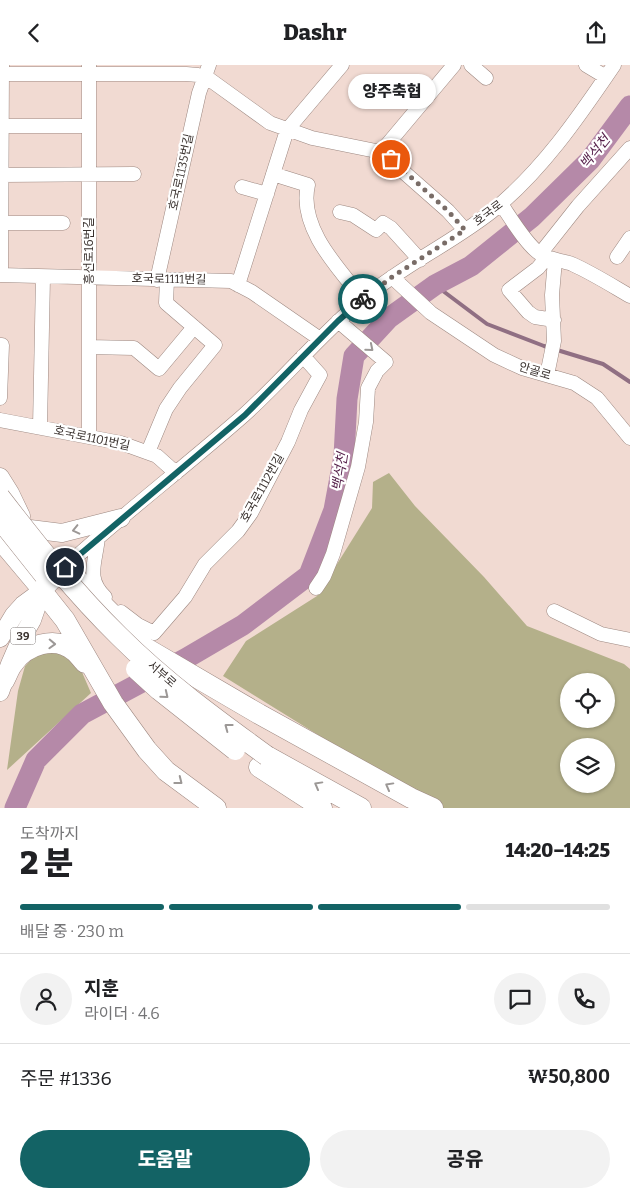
<!DOCTYPE html>
<html lang="ko">
<head>
<meta charset="utf-8">
<style>
	:root { --surface:#fff; --page:#f2f2f2; --text:#202124; --muted:#757577; --line:#e0e0e0; --accent:#136365 }
	body { margin:0; font-family:Bitter,"Noto Sans KR",serif; background:var(--page); color:var(--text); height:100vh; display:flex; flex-direction:column; font-size:19px; white-space:nowrap }
	* { box-sizing:border-box; margin:0 }
	p { font-size:16px; color:var(--muted) }
	.icon { flex:none; width:28px; height:28px; fill:none; stroke:currentColor; stroke-width:2; stroke-linecap:round; stroke-linejoin:round }
	.map { position:relative; height:743px; overflow:hidden }
	.side { display:flex; flex-direction:column; background:var(--surface); flex:1 }
	.side>* { flex:none }
	.buttons { position:absolute; left:560px; top:608px; display:grid; gap:10px }
	.buttons a { display:grid; place-items:center; width:55px; height:55px; border-radius:50%; background:var(--surface); box-shadow:0 1px 4px #0004; font-size:25px }
	.pin { position:absolute; display:grid; place-items:center; width:42px; height:42px; color:#fff; margin:-21px; border:2px solid #fff; border-radius:50%; box-shadow:0 1px 5px #0007 }
	.courier { position:absolute; display:grid; place-items:center; width:50px; height:50px; margin:-25px; border:4px solid #136365; border-radius:50%; background:#fff; color:#222; box-shadow:0 1px 6px #0007 }
	.bubble { position:absolute; height:35px; border-radius:18px; background:var(--surface); box-shadow:0 1px 4px #0004; font-size:16px; font-weight:800; line-height:35px; text-align:center }
	.overview em { font-style:normal; font-weight:800 }
	.overview div { display:flex; flex-direction:column-reverse }
	.overview { display:flex; align-items:center; justify-content:space-between; height:85px; padding:0 20px }
	h1 { font-size:32px; font-weight:800; line-height:38px }
	.bar { display:grid; grid-template-columns:repeat(4,1fr); gap:8px 5px; align-content:center; height:60px; padding:0 20px }
	.bar i { height:6px; border-radius:4px; background:var(--line) }
	.bar .active { background:var(--accent) }
	.bar p { grid-column:span 4 }
	.line { display:flex; align-items:center; gap:12px; padding:0 20px; border-top:1px solid var(--line) }
	.line div { flex:1 }
	.round { display:grid; place-items:center; flex:none; width:52px; height:52px; border-radius:26px; background:var(--page) }
	.action { display:flex; gap:10px; margin-top:auto; padding:10px 20px }
	.action a { flex:1; height:58px; border-radius:30px; background:var(--accent); color:#fff; font-size:20px; font-weight:800; line-height:58px; text-align:center }
	.action a+a { background:var(--page); color:var(--text) }
	header { display:flex; justify-content:space-between; align-items:center; height:65px; padding:0 20px; background:var(--surface); font-size:22px; font-weight:800 }
	.map>svg:first-child { display:block }
</style>
</head>
<body>
<header><svg class="icon" aria-label="back" viewBox="0 0 24 24"><path d="M15 5l-7 7 7 7"/></svg>Dashr<svg class="icon" aria-label="share" viewBox="0 0 24 24"><path d="M12 15V3M7 8l5-5 5 5M5 13v7h14v-7"/></svg></header>
<div class="map">
<svg width="630" height="743" viewBox="0 0 630 743">
	<rect width="100%" height="100%" fill="#f1dad2"/>
	<!-- green -->
	<path fill="#b4b08a" fill-rule="evenodd" d="M389,408L415,441L484,512L527,561L624,599L630,604V743H436L223,611L246,576L317,531L372,443L373,417ZM569,616H606V654H569ZM569,681H606V719H569Z
		M42,584L75,591L91,628L7,705L18,626L25,601Z"/>
	<g fill="none" stroke-linecap="round" stroke-linejoin="round">
		<!-- stream -->
		<path stroke="#906f83" stroke-width="4" d="M435,220L487,259L544,281L603,299L630,317"/>
		<!-- river -->
		<path stroke="#b589a8" stroke-width="21" d="M15,743L36,695L82,649L185,594L243,560L309,510L334,445L344,391L347,334L354,291L389,253L435,220L471,201L532,152L590,95L630,41"/>
		<defs>
			<path id="minor" d="M471,0L486,13
				M586,0L606,12
				M0,9H186L198,10L209,14L270,58L312,73L381,87L448,146L465,165
				M2,61H89
				M381,87L454,0
				M273,109L308,120C298,162 338,203 363,234
				M2,110L134,109
				M242,122L267,129
				M501,139C510,152 526,179 539,188C549,195 561,195 572,199C592,208 611,220 630,231
				M340,147L353,150L376,165L383,158L391,163L420,195
				M1,158H63
				M540,189L578,141L630,83
				M547,192L538,203L509,225L528,247L535,252L554,255
				M617,192L630,173
				M0,210L231,216L252,227L320,274
				M1,210L2,1
				M392,212L431,248L494,290L522,303L574,318L597,333L630,373
				M157,215L199,28L209,0
				M238,220L287,65L342,0
				M0,280H2L0,333
				M89,282L134,283L159,304L194,262
				M547,310L554,276L552,230L555,195
				M0,355L121,378L157,391L176,408
				M40,362L43,212
				M89,372V1
				M148,387L166,344L180,323L215,280L166,238L167,215
				M98,472C96,497 85,513 105,532
				M65,502C123,449 185,402 244,350C285,313 320,270 363,234C402,201 450,179 491,147C541,107 578,53 614,0
				M316,523L324,511L333,489L358,402L366,357L368,323L377,306L386,297L338,256
				M554,546L601,569L630,575
				M121,547L138,560L154,568L185,532L205,499L238,466L251,448L288,377L301,345L320,310L303,291"/>
			<path id="major" d="M0,412L10,428L21,451
				M30,464L62,468L121,453
				M0,476L42,526
				M0,573L14,550L23,540L42,526L65,502L61,497
				M0,627L10,599L20,576L32,555L42,526"/>
			<path id="highway" d="M65,502L146,583L259,649L411,733L433,743
				M42,526L65,555L113,638L147,685L166,706L216,743
				M4,616C7,611 9,604 13,599C26,580 55,570 74,586C78,589 81,594 85,598
				M267,691L361,743
				M259,702L322,743"/>
		</defs>
		<!-- minor casing -->
		<use href="#minor" stroke="#9d8881" stroke-width="15"/>
		<!-- major casing -->
		<use href="#major" stroke="#9d8881" stroke-width="19"/>
		<!-- highway casing -->
		<use href="#highway" stroke="#9d8881" stroke-width="21"/>
		<!-- minor -->
		<use href="#minor" stroke="#fff" stroke-width="14"/>
		<!-- major -->
		<use href="#major" stroke="#fff" stroke-width="18"/>
		<!-- highway -->
		<use href="#highway" stroke="#fff" stroke-width="20"/>
		<defs>
			<path id="highway-bridge" d="M0,432C37,480 75,528 119,571C164,616 216,654 267,691
				M1,456L44,510
				M136,604L159,625L235,685"/>
		</defs>
		<!-- highway-bridge casing -->
		<use href="#highway-bridge" stroke="#9d8881" stroke-width="21" stroke-linecap="butt"/>
		<!-- highway-bridge -->
		<use href="#highway-bridge" stroke="#fff" stroke-width="20"/>
	</g>
	<!-- one-way arrows -->
	<defs><path id="oneway-chevron" d="M-2-3.5L2.5 0L-2 3.5" fill="none" stroke-width="1.6" stroke-linecap="round" stroke-linejoin="round" transform="scale(1.25)"/></defs>
	<g stroke="#9c9896">
		<use href="#oneway-chevron" transform="translate(370 283) rotate(40)"/>
		<use href="#oneway-chevron" transform="translate(76 465) rotate(167)"/>
		<use href="#oneway-chevron" transform="translate(52 579) rotate(2)"/>
		<use href="#oneway-chevron" transform="translate(165 630) rotate(39)"/>
		<use href="#oneway-chevron" transform="translate(228 662) rotate(-143)"/>
		<use href="#oneway-chevron" transform="translate(179 716) rotate(38)"/>
		<use href="#oneway-chevron" transform="translate(318 720) rotate(-151)"/>
		<use href="#oneway-chevron" transform="translate(389 721) rotate(-151)"/>
	</g>
	<g fill="none" stroke-linecap="round" stroke-linejoin="round">
		<!-- done -->
		<path stroke="#796c67" stroke-width="5" stroke-dasharray="0 9" d="M363,234L392,212L465,165L448,146L391,94"/>
		<!-- route -->
		<path stroke="#136365" stroke-width="6" d="M65,502L245,350L338,256L363,234"/>
	</g>
	<g text-anchor="middle" dominant-baseline="central" stroke-width="4.5" stroke-linejoin="round" paint-order="stroke">
		<!-- shield labels -->
		<rect fill="#fff" stroke="#746f6d" stroke-width="1" x="10.5" y="562.5" width="25" height="17" rx="4"/>
		<g font-size="11" font-weight="bold" fill="#39312e">
			<text x="23" y="571">39</text>
		</g>
		<!-- street labels -->
		<g font-size="12" fill="#39312e" stroke="#fff">
			<text transform="translate(181 107) rotate(-78)">호국로1135번길</text>
			<text transform="translate(488 148) rotate(-37)">호국로</text>
			<text transform="translate(89 186) rotate(-90)">흥선로16번길</text>
			<text transform="translate(169 214) rotate(1)">호국로1111번길</text>
			<text transform="translate(535 306) rotate(17)">안골로</text>
			<text transform="translate(92 373) rotate(12)">호국로1101번길</text>
			<text transform="translate(262 423) rotate(-61)">호국로1112번길</text>
			<text transform="translate(162 609) rotate(41)">서부로</text>
		</g>
		<!-- water labels -->
		<g font-size="14" font-style="italic" fill="#541f49" stroke="#fff">
			<text transform="translate(595 87) rotate(-51)">백석천</text>
			<text transform="translate(340 407) rotate(-81)">백석천</text>
		</g>
	</g>
</svg>
<div class="buttons">
<a><svg class="icon" aria-label="locate" viewBox="0 0 24 24"><circle cx="12" cy="12" r="6"/><path d="M12 2v4M12 18v4M2 12h4M18 12h4"/></svg></a>
<a><svg class="icon" aria-label="layers" viewBox="0 0 24 24"><path d="M12 4l9 5-9 5-9-5zM3 14l9 5 9-5"/></svg></a>
</div>
<div class="pin" style="left:391px;top:94px;background:#ea580c"><svg class="icon" aria-label="bag" viewBox="0 0 24 24"><path d="M5 8h14l-1 12H6zM9 8a3 3 0 0 1 6 0"/></svg></div>
<div class="pin" style="left:65px;top:502px;background:#1f2937"><svg class="icon" aria-label="home" viewBox="0 0 24 24"><path d="M3 11l9-7 9 7M6 9v11h12V9"/></svg></div>
<div class="courier" style="left:363px;top:234px"><svg class="icon" aria-label="bike" viewBox="0 0 24 24"><circle cx="6" cy="16" r="4"/><circle cx="18" cy="16" r="4"/><path d="M6 16l4-8h5l3 8M10 8l3 8H6M13 5h3"/></svg></div>
<div class="bubble" style="left:348px;top:9px;width:88px">양주축협</div>
</div>
<section class="side">
<div class="overview"><div><h1>2 분</h1><p>도착까지</p></div><em>14:20–14:25</em></div>
<div class="bar"><i class="active"></i><i class="active"></i><i class="active"></i><i></i><p>배달 중 · 230 m</p></div>
<div class="line" style="height:90px"><a class="round"><svg class="icon" aria-label="person" viewBox="0 0 24 24"><circle cx="12" cy="8" r="4"/><path d="M4 21q1-7 8-7t8 7"/></svg></a><div><b>지훈</b><p>라이더 · 4.6</p></div><a class="round"><svg class="icon" aria-label="chat" viewBox="0 0 24 24"><path d="M4 5h16v11H9l-5 4z"/></svg></a><a class="round"><svg class="icon" aria-label="phone" viewBox="0 0 24 24"><path d="M5 4h4l2 5-3 2q2 4 5 5l2-3 5 2v4C11 20 4 13 5 4z"/></svg></a></div>
<div class="line" style="height:65px"><div>주문 #1336</div><b>₩50,800</b></div>
<div class="action"><a>도움말</a><a>공유</a></div>
</section>
</body>
</html>
